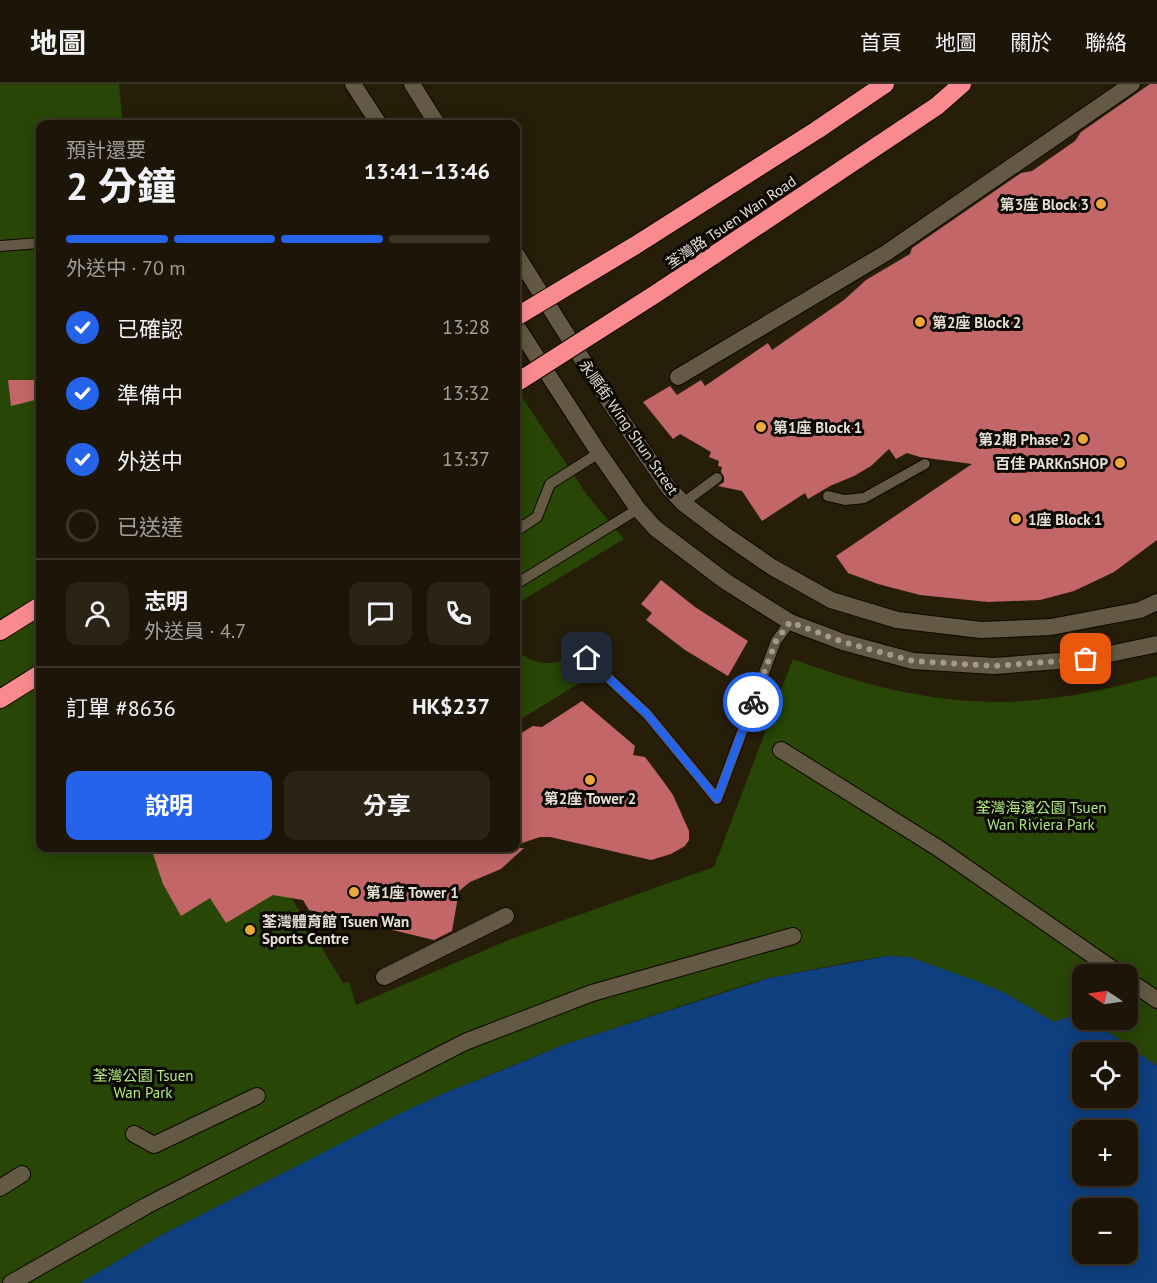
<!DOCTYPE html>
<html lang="zh-TW">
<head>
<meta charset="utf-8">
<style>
	:root { --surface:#1d1608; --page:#2a2316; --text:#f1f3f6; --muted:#a09f9c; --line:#3b3529; --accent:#2563eb }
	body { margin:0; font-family:"PT Sans","Noto Sans TC",sans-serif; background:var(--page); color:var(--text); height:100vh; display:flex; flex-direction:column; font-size:22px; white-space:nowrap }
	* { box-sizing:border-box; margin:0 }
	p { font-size:20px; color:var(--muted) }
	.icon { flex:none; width:33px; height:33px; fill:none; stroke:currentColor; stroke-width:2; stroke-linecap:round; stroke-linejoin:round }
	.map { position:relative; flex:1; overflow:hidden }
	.details { position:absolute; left:36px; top:36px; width:484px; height:732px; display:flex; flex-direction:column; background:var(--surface); border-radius:12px; box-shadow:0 3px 15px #0003,0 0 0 2px var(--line) }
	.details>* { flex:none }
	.needle { width:39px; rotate:283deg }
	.controls { position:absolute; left:1072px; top:880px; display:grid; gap:12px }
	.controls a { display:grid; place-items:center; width:66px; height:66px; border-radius:12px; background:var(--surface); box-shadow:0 3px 15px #0003,0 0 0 2px var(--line); font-size:30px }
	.pin { position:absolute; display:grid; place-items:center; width:51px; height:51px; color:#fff; margin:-26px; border-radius:12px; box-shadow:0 3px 9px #0006 }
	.courier { position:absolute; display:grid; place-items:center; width:60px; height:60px; margin:-30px; border:4px solid #2563eb; border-radius:50%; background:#fff; color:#222; box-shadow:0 2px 8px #0007 }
	.headline em { font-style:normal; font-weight:700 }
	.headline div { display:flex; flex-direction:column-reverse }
	.headline { display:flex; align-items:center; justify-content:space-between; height:102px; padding:0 30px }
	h1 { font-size:39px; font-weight:700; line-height:45px }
	.bar { display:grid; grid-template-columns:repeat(4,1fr); gap:9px 6px; align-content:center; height:72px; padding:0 30px }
	.bar i { height:8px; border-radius:4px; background:var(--line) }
	.bar .current { background:var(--accent) }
	.bar p { grid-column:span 4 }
	.line { display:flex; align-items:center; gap:15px; padding:0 30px; border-top:2px solid var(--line) }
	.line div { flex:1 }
	.round { display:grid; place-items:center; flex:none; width:63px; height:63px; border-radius:12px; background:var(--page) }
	ol { padding:0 30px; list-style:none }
	li { display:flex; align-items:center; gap:18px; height:66px }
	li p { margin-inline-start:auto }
	li .icon { padding:6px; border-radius:50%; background:var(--accent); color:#fff; stroke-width:4 }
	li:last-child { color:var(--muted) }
	li i { width:33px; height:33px; border:3px solid var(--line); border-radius:50% }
	.button { display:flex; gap:12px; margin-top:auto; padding:12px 30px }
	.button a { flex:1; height:69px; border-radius:12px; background:var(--accent); color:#fff; font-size:24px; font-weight:700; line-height:69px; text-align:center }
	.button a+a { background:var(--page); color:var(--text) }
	header { display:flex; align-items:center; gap:36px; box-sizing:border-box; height:84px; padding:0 30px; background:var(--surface); border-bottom:2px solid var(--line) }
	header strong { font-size:28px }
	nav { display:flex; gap:33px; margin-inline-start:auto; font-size:21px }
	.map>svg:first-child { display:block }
</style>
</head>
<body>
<header>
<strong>地圖</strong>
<nav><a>首頁</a><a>地圖</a><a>關於</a><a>聯絡</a></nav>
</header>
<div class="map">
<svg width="1157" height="1199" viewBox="0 0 1157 1199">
	<rect width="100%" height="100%" fill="#271e0a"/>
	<!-- green -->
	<path fill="#284606" d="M0,0H119L123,40H40V764H313L275,787L343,899L349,898L356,921L511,855L714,783L793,575C872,605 959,626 1045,615C1083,611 1120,602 1157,592V982L1091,936H1128V891H1083V931L1080,929L1054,938L1005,909L909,873L887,872L855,877L769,894L745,901L563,961L442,1010L165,1149L80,1199H0Z
		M516,304L587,411L624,455L516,520Z
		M516,564C531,583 553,581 574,574L586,595L516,638Z"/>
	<!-- water -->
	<path fill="#0e3f7f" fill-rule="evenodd" d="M887,872L909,873L974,896L1005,909L1054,938L1080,929L1083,931V936H1091L1157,982V1199H80L165,1149L210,1126L397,1031L442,1010L500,987L563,961L769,894ZM1083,969H1128V1014H1083ZM1083,1047H1128V1092H1083ZM1083,1125H1128V1170H1083Z"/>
	<!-- building -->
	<path fill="#c36667" d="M1150,0H1157V456L1114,488L1074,507L1040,516L988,518L920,511L878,500L848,489L836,472L972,380L920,373L907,369L896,375L889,365L871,382L854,392L830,402L808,415L805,409L762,437L742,407L718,402L724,398V393L721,388L722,383L718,382L719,377L709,373L711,368L680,350L673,355L643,318L670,302L677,311L701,296L705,302L768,259L772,266L844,216L866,196L910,170L912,164L1021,89L1032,87L1075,57L1081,48Z
		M8,296H34L35,316L11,322Z
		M661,496L695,523L748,557L728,592L685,566L646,536L652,529L641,520Z
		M582,617L635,662L633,671L645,673L666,701L673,711L689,747V756L685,762L671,770L651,776L550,753H540L516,761V652L533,642L542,643Z
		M151,764H524L501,785L470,798L459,807L452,847L434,856L309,826L303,816L273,811L226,839L210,814L181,832L163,800Z"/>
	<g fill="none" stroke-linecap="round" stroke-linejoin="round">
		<defs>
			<path id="service" d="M0,162L40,159
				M828,412L845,416L864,414L925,380
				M683,419L717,394
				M516,447L537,433L550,400L599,369
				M516,500L638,425
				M587,574L647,630L717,715
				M717,715L776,557L790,538"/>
			<path id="pedestrian" d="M678,293L886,169L1132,0
				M781,666L938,764L1121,891
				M384,893L506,832
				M1128,896L1157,916
				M134,1050L154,1061L257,1012
				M0,1104L22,1090
				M11,1199L146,1122L465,958L592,909L793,852"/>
			<path id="tertiary" d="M353,0L379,40
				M412,0L437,40
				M516,170L606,313L668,403L683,419L724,450L772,483L831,516L897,536L981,546L1051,543L1140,526L1157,518
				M516,241L599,369L638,425L655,444L725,497L790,538L843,558L913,577L994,582L1086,575L1157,560"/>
			<path id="motorway" d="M817,46L885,0
				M0,547L40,522
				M0,615L40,590"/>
		</defs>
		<!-- service casing -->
		<use href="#service" stroke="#0f0700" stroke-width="12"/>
		<!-- pedestrian casing -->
		<use href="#pedestrian" stroke="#0f0700" stroke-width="18"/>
		<!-- tertiary casing -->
		<use href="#tertiary" stroke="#0f0700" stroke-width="18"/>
		<!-- motorway casing -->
		<use href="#motorway" stroke="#0f0700" stroke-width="20"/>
		<!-- service -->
		<use href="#service" stroke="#635944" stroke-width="10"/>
		<!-- pedestrian -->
		<use href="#pedestrian" stroke="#635944" stroke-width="16"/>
		<!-- tertiary -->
		<use href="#tertiary" stroke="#635944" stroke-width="16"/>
		<!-- motorway -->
		<use href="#motorway" stroke="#f98b8f" stroke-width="18"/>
		<defs>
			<path id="motorway-bridge" d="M516,233L636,161L817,46
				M516,299L657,209L937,22L962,0"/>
		</defs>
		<!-- motorway-bridge casing -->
		<use href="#motorway-bridge" stroke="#0f0700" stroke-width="20" stroke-linecap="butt"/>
		<!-- motorway-bridge -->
		<use href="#motorway-bridge" stroke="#f98b8f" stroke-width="18"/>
	</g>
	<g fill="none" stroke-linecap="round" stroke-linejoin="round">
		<!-- done -->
		<path stroke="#a29b8d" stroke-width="6" stroke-dasharray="0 10.8" d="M753,618L776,557L790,538L843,558L913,577L994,582L1086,575"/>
		<!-- route -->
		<path stroke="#2563eb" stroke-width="8" d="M587,574L647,630L717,715L753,618"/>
	</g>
	<!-- markers -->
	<g fill="#eda83b" stroke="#0c0803" stroke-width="2">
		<circle cx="1101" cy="120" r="6"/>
		<circle cx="920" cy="238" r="6"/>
		<circle cx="761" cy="343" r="6"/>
		<circle cx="1083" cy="355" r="6"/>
		<circle cx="1120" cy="379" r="6"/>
		<circle cx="1016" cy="435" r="6"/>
		<circle cx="590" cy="696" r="6"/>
		<circle cx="354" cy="808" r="6"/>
		<circle cx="250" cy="846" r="6"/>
	</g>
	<g text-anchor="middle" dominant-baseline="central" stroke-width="6" stroke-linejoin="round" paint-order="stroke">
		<!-- poi labels -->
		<g font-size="15" font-weight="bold" fill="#e5dfd3" stroke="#0c0803" text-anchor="start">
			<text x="1089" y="120" text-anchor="end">第3座 Block 3</text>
			<text x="932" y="238">第2座 Block 2</text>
			<text x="773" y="343">第1座 Block 1</text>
			<text x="1071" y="355" text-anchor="end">第2期 Phase 2</text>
			<text x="1108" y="379" text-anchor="end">百佳 PARKnSHOP</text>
			<text x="1028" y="435">1座 Block 1</text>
			<text x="590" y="714" text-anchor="middle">第2座 Tower 2</text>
			<text x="366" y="808">第1座 Tower 1</text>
			<text x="262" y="837">荃灣體育館 Tsuen Wan<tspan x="262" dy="17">Sports Centre</tspan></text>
		</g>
		<!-- street labels -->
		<g font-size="15" fill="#e5dfd3" stroke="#0c0803">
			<text transform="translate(731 138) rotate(-34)">荃灣路 Tsuen Wan Road</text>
			<text transform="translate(629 343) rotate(55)">永順街 Wing Shun Street</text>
		</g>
		<!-- park labels -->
		<g font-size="15" fill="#b1eb81" stroke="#0c0803">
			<text x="1041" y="723">荃灣海濱公園 Tsuen<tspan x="1041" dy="17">Wan Riviera Park</tspan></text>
			<text x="143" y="991">荃灣公園 Tsuen<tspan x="143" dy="17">Wan Park</tspan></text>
		</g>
	</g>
</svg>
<div class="controls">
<a><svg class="needle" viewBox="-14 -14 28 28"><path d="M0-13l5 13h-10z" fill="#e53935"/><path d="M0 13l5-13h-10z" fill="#a09f9c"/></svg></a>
<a><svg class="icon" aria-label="locate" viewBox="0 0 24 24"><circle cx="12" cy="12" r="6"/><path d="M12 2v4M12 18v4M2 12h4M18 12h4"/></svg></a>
<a>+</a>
<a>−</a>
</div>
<div class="pin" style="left:1086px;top:575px;background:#ea580c"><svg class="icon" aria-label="bag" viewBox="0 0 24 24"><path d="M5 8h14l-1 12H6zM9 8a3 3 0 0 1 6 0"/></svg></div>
<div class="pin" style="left:587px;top:574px;background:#1f2937"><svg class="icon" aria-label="home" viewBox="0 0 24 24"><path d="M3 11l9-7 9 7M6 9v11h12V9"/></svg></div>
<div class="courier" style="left:753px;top:618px"><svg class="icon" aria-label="bike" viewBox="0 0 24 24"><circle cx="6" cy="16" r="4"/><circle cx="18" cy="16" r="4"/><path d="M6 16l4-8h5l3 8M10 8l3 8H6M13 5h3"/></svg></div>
<section class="details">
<div class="headline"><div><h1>2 分鐘</h1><p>預計還要</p></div><em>13:41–13:46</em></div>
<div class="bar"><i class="current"></i><i class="current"></i><i class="current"></i><i></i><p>外送中 · 70 m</p></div>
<ol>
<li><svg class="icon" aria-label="check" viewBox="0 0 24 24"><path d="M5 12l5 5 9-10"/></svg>已確認<p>13:28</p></li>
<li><svg class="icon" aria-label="check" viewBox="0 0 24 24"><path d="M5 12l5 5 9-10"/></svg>準備中<p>13:32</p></li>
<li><svg class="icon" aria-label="check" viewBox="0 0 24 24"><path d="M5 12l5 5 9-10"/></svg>外送中<p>13:37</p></li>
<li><i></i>已送達</li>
</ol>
<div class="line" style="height:108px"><a class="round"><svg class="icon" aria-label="person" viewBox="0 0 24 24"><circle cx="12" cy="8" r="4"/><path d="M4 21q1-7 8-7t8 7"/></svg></a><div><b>志明</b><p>外送員 · 4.7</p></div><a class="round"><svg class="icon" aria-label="chat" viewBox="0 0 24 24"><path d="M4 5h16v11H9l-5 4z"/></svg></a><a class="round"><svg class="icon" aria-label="phone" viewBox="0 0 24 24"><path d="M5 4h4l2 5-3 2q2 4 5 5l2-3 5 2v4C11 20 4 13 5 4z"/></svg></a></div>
<div class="line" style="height:78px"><div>訂單 #8636</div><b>HK$237</b></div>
<div class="button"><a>說明</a><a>分享</a></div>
</section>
</div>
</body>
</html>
